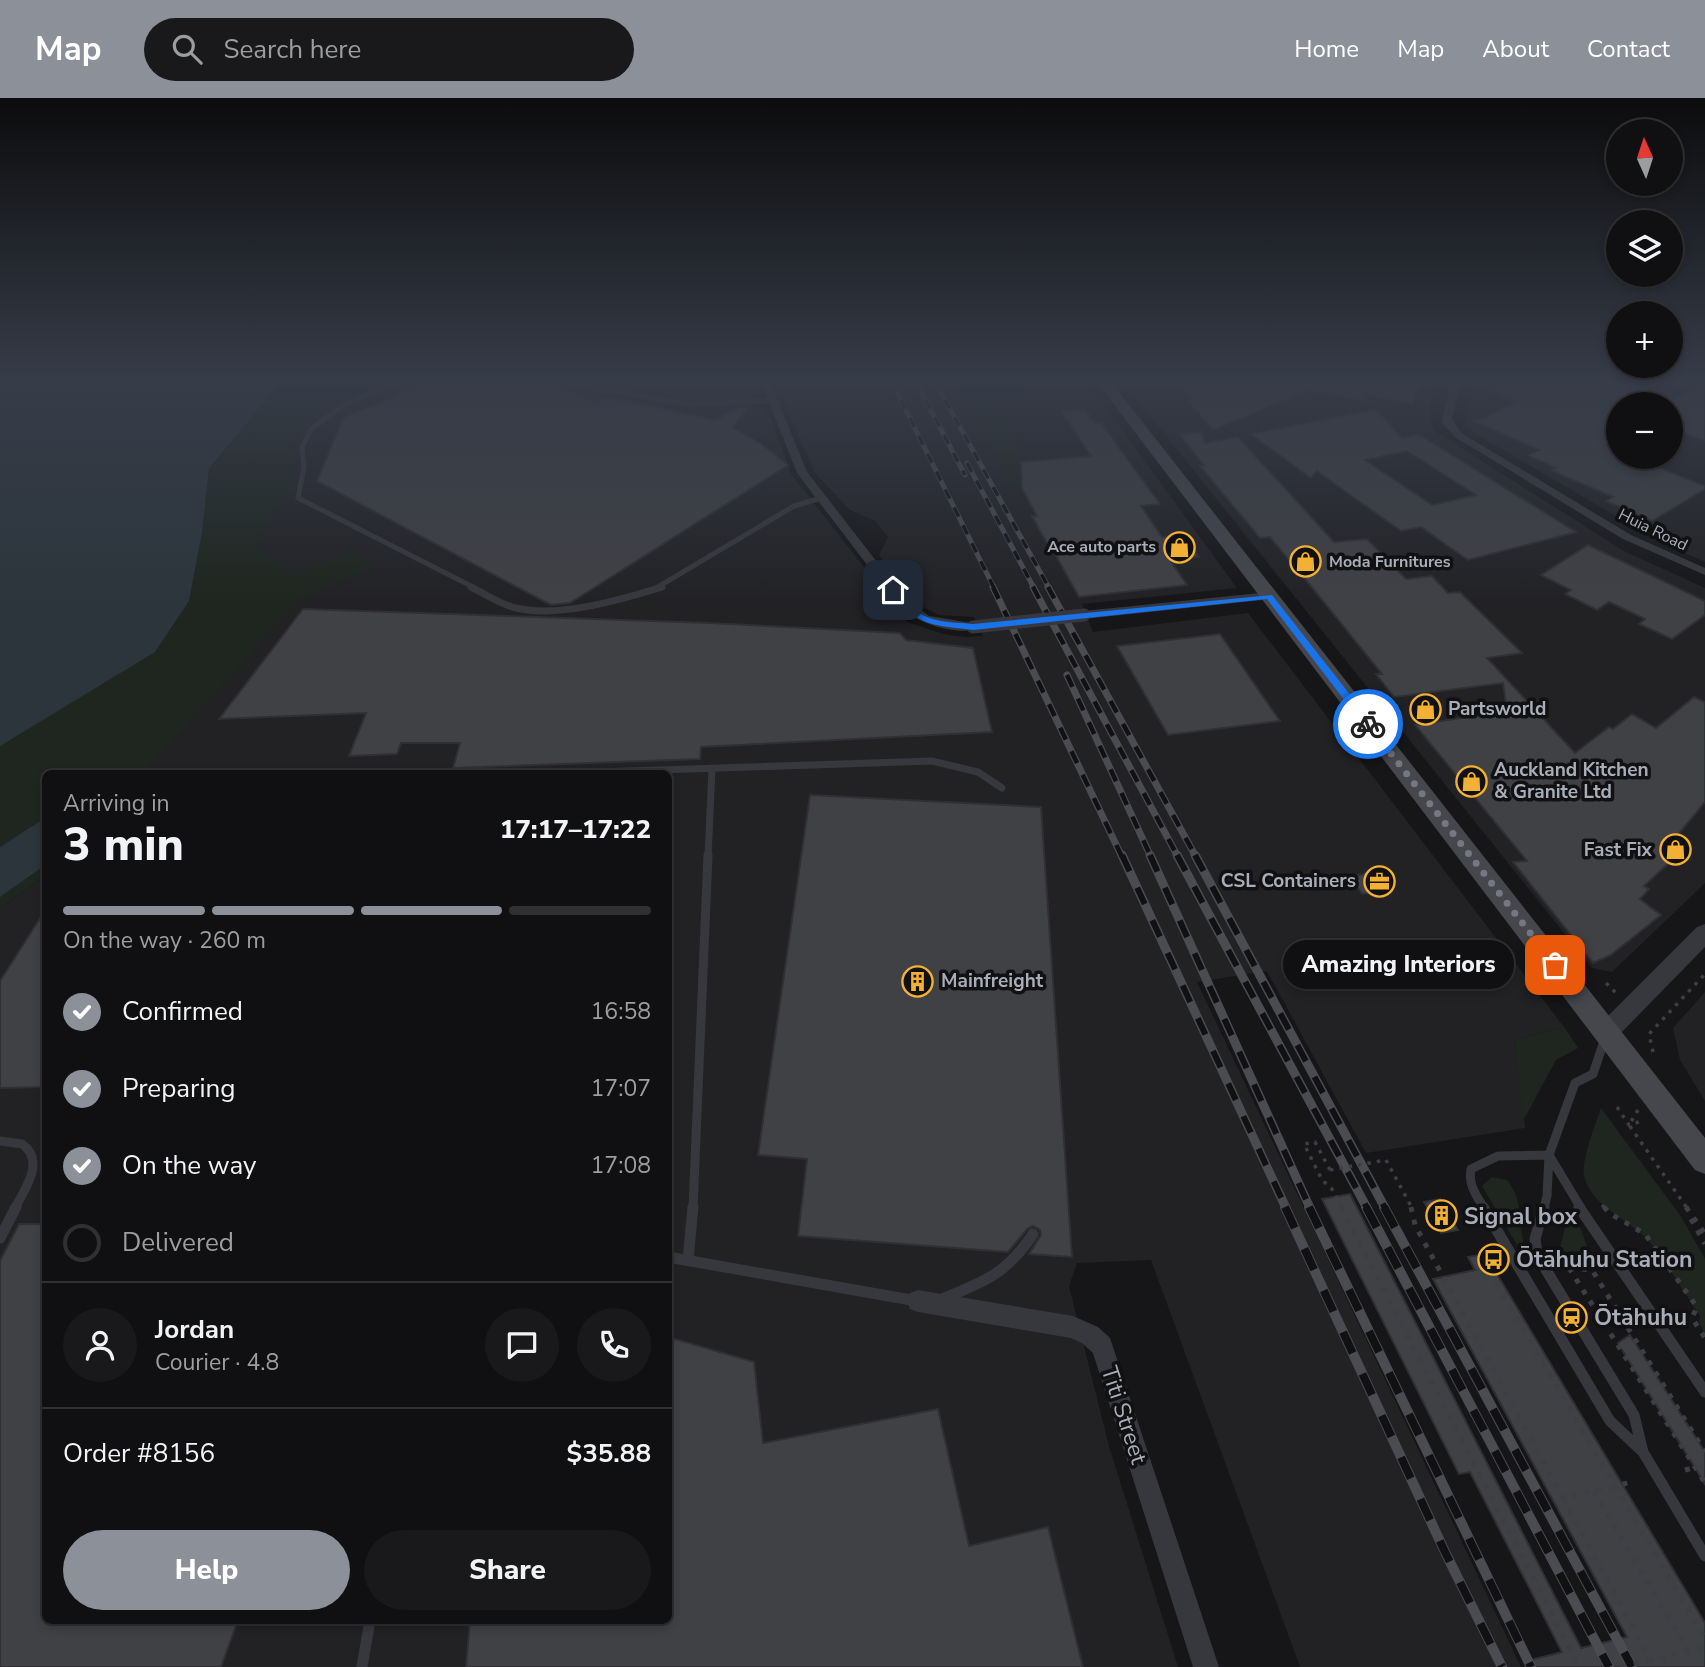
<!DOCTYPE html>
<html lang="en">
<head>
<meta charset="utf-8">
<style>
	:root { --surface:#101012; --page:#19191b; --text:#f1f3f6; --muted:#9c9d9f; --line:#303032; --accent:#8c9099 }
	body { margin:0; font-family:"Nunito Sans",sans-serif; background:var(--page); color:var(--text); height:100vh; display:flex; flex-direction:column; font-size:26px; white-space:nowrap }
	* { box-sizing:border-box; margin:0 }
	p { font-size:23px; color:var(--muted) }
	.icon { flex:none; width:38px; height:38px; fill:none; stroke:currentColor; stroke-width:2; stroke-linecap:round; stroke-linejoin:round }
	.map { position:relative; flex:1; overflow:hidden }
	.panel { position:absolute; left:42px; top:672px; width:630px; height:854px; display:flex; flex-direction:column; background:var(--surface); border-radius:10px; box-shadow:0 4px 10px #0003,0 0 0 2px var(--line) }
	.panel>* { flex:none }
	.needle { width:46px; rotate:357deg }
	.tools { position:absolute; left:1606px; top:21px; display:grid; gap:14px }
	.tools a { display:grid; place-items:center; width:77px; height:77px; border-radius:50%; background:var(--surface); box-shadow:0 4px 10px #0003,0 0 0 2px var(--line); font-size:35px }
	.pin { position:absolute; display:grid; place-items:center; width:60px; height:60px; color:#fff; margin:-30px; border-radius:14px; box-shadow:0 4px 10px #0006 }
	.courier { position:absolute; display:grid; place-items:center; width:70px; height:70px; margin:-35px; border:5px solid #1a73e8; border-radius:50%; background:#fff; color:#222; box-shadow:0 2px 9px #0007 }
	.bubble { position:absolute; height:49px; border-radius:24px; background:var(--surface); box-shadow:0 4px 10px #0003,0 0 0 2px var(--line); font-size:23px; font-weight:800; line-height:49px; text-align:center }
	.head em { font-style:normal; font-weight:800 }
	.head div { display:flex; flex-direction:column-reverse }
	.head { display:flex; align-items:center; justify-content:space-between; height:119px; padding:0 21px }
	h1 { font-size:46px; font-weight:800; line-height:52px }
	.bar { display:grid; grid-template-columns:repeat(4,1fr); gap:10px 7px; align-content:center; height:84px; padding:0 21px }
	.bar i { height:9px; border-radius:5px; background:var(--line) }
	.bar .on { background:var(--accent) }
	.bar p { grid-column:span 4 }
	.line { display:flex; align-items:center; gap:18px; padding:0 21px; border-top:2px solid var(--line) }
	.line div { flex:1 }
	.round { display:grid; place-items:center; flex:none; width:74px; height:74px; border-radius:37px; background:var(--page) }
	ol { padding:0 21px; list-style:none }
	li { display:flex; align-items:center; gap:21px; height:77px }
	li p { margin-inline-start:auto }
	li .icon { padding:7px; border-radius:50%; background:var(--accent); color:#fff; stroke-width:4 }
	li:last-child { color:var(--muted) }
	li i { width:38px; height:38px; border:4px solid var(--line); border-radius:50% }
	.button { display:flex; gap:14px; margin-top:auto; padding:14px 21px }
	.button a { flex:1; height:80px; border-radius:42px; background:var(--accent); color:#fff; font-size:28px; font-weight:800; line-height:80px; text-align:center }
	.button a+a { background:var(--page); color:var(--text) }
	header { display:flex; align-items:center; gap:42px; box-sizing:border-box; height:98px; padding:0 35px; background:var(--accent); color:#fff }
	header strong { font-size:33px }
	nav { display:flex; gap:38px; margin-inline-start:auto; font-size:24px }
	.search { width:490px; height:63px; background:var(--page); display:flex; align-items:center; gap:18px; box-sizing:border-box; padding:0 24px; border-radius:38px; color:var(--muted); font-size:26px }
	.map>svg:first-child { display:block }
</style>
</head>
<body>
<header>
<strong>Map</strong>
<div class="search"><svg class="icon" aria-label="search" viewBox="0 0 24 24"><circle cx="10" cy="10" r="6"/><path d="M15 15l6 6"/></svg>Search here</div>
<nav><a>Home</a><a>Map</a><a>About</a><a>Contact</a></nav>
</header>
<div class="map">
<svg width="1705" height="1569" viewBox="0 0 1705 1569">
	<rect width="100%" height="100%" fill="#161618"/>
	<!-- built -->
	<path fill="#222225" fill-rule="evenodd" d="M307,284H1087L1237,490L1082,506L1093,534L1248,515L1564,929L1515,942L1525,1030L1366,1055L1267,873L1197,884L1521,1569H1300L1151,1162L1077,1165L1069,1188L1109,1348L1178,1569H0V810L45,778L46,1522H668V676L143,675L193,508ZM780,293L814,374L850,412L875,423L888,439L879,457L915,505L939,517L974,519L983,538L965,539L943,536L907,524L791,376L771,321L759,311V296Z
		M1123,284H1437L1429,308L1433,332L1624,453L1705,490V785L1612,874L1592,870Z
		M1474,284H1705V464L1664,446L1464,329ZM1619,306H1671V359H1619Z
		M1705,894V1003L1680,962L1673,930Z"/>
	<!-- green -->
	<path fill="#1e261f" d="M0,284H383L323,308L289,350L295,376L255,449L296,476L349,453L375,469L299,503L143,675L46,676L45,778L0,810Z
		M956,284H1051L996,298L1017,333L1021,391H1014Z
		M1564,929L1578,950L1556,962L1523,1023L1515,942Z
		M1601,1010L1682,1120L1705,1161V1237L1699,1224L1700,1218C1684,1195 1664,1158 1644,1138C1625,1120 1590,1106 1584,1078C1581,1061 1596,1026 1601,1010Z
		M1492,1079L1507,1082C1524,1102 1518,1125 1525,1151L1520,1152L1482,1088Z
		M1569,1113L1577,1121L1589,1154L1562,1164L1560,1150Z"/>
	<!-- water -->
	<path fill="#2c353c" d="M0,284H281L209,370L202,434L189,503L155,554L0,648Z
		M45,720V767L0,799V749Z"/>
	<!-- building -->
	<path fill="#404145" stroke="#303034" stroke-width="2" fill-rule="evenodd" d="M428,284L548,285L598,305L602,300L629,303L715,322L739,309H748L733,330L760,345L788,367L570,505L551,507L317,383L343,320Z
		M1248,284H1420L1413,306L1362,296L1370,304L1308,292L1213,332L1186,301H1192L1181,289Z
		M1507,284H1626L1673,301L1705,284V343L1682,334L1671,341V306H1619V359H1633L1705,388V391L1652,423L1606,403L1613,399L1564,378L1551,372L1556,370L1528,357L1539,352L1474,323L1487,320H1483L1516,304L1488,293Z
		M1085,311L1095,325H1101L1160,406L1141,408L1162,439L1183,437L1199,459L1170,462L1187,487L1079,499L1049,445H1047L1032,418H1037L1022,390L1021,364L1091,358L1061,313Z
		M1376,311L1402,340L1418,336L1576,434L1468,462L1421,429L1401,433L1317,373L1311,380L1251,336ZM1407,353L1476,397L1432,407L1365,362Z
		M1202,334L1205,345L1238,339L1334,444L1367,441L1406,481L1432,478L1448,495L1460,494L1522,555L1487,560L1575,655L1609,629L1613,631L1632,616L1656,630L1694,599L1705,604V704L1672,744L1684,751L1644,788L1649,791L1640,801L1661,817L1611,857L1593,865L1513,764L1527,763L1415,627L1507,613L1503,585L1394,599L1376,576H1382L1314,492L1270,439L1260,440L1200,368H1205L1179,336Z
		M1588,447L1705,503V517L1672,541L1639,526L1645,521L1609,504L1597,512L1565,496L1571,492L1541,477Z
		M303,511L710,525L900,535L906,542L973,550L992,634L701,649L700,661L453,670L460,645H401L397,656L349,658L366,615L219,621Z
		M1220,536L1280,623L1168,637L1117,548Z
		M810,697L1041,709L1072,1159L1029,1156L1041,1137L1040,1132L1033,1128L1027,1131L1008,1154L798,1138L807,1061L758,1057Z
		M1381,774L1393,791L1362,796L1350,778Z
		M46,811V989L0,990V883Z
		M1350,1096L1581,1550L1627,1539L1433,1181L1475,1172L1468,1159L1485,1156L1705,1525V1569H1528L1527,1563L1562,1554L1470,1374L1459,1376L1322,1101Z
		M1440,1101L1458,1132L1441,1135L1424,1104Z
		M19,1126H46V1522H238L221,1569H0V1163Z
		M1630,1237L1705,1354V1386L1618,1245Z
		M668,1239L754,1264L763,1345L938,1311L969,1448L1048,1429L1083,1569H466L470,1522H668Z"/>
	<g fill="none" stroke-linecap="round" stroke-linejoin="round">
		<!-- path-far1 -->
		<path stroke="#3d3f44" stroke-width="3.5" stroke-dasharray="3.5 6" stroke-linecap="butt" d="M1606,885L1617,896
			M1653,954L1649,936L1705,876
			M1617,1009L1629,1027L1642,1023
			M1638,1012L1629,1027L1687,1110
			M1386,1062L1412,1110
			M1330,1072L1315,1044L1304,1046L1322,1082L1332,1091L1342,1110
			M1602,1107L1605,1110"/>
		<!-- path -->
		<path stroke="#3d3f44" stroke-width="5" stroke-dasharray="5 8" stroke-linecap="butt" d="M1341,1109L1579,1569
			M1411,1109L1415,1127L1563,1400L1628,1385
			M1604,1109L1609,1115L1645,1136L1697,1209L1692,1220L1705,1240
			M1686,1109L1705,1136
			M1691,1121L1705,1146
			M1483,1163L1705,1541
			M1569,1170L1705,1385
			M1569,1170L1592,1172L1705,1354
			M1685,1372L1705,1367
			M1594,1393L1688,1553
			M1563,1400L1654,1569
			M1663,1559L1669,1569"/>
		<!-- service-far3 -->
		<path stroke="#37383d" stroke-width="5" d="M397,284L345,306L311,331L302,349L304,369L298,400L475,490
			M560,284L687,306L773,303
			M1438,284L1454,290
			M1111,293L1131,284
			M656,490L794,408L821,400"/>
		<!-- service-far2 -->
		<path stroke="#37383d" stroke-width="7" d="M471,489C485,496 501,507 516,510C559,520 620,502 662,489
			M539,676L932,663L978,674L1002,690
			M708,759L712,670"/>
		<!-- service-far1 -->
		<path stroke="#37383d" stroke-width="9" d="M0,1043L22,1046C46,1063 25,1091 15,1110
			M1549,1057L1581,1110
			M693,1110L708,757
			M1484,1110C1476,1097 1468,1087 1471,1071L1498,1058L1549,1057
			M1544,1110L1547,1098L1549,1057L1575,985L1593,976L1605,940"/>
		<!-- service -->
		<path stroke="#37383d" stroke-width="11" d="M1483,1109L1610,1323L1643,1354
			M1544,1109L1535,1141L1537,1157L1634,1317L1643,1354L1705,1458
			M1579,1109L1705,1294
			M0,1140L16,1109
			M668,1159L917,1203
			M688,1162L693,1109
			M944,1200C985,1184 1008,1174 1033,1136
			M362,1569L370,1522"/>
		<!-- minor -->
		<path fill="#37383d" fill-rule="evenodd" d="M761,284H770L807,374L905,500L929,518L977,526V532C950,536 916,525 897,506L797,375Z
			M1451,284H1461L1452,321L1461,335L1631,437L1705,470V477L1623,441L1455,339L1443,326L1442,321Z
			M1269,494L1273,495V501L1084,521L1078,517L1084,513Z
			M918,1192L1073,1218L1098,1229L1110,1240L1219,1569H1193L1093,1255L1082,1245L1071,1240L918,1214L910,1211L907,1203L910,1195Z"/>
		<!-- tertiary -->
		<path fill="#37383d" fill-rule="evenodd" d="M1705,826V849L1615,941L1607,944L1599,941L1595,934L1599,927L1697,829Z"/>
		<!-- secondary -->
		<path fill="#45474d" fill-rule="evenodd" d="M1097,284H1111L1705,1040V1076L1695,1072Z"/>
		<defs>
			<path id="rail-far3" d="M892,284L994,490
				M916,284L965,377
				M935,284L1049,490
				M967,365L1034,490"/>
			<path id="rail-far2" d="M993,489L1122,759
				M1033,489L1178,759
				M1048,489L1196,759
				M1067,577L1151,759"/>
			<path id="rail-far1" d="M1122,757L1286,1110
				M1150,757L1310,1110
				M1177,757L1367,1110
				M1195,757L1385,1110"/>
			<path id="rail" d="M1285,1109L1445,1454L1502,1569
				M1309,1109L1531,1569
				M1366,1109L1609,1569
				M1384,1109L1632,1569"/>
		</defs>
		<!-- rail-far3 casing -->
		<use href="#rail-far3" stroke="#4a4c52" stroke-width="5"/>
		<!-- rail-far2 casing -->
		<use href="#rail-far2" stroke="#4a4c52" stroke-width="7"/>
		<!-- rail-far1 casing -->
		<use href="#rail-far1" stroke="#4a4c52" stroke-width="9"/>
		<!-- rail casing -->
		<use href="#rail" stroke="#4a4c52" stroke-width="10"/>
		<!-- rail-far3 -->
		<use href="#rail-far3" stroke="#111113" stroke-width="3.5" stroke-dasharray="10" stroke-linecap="butt"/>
		<!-- rail-far2 -->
		<use href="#rail-far2" stroke="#111113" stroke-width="4.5" stroke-dasharray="13" stroke-linecap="butt"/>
		<!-- rail-far1 -->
		<use href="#rail-far1" stroke="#111113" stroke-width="6" stroke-dasharray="18" stroke-linecap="butt"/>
		<!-- rail -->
		<use href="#rail" stroke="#111113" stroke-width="8" stroke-dasharray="23" stroke-linecap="butt"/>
		<!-- path-bridge-far1 -->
		<path stroke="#3d3f44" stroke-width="3.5" stroke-dasharray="3.5 6" stroke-linecap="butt" d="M1330,1072L1386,1062"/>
		<!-- path-bridge -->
		<path stroke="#3d3f44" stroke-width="5" stroke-dasharray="5 8" stroke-linecap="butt" d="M1621,1569L1705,1549"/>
		<!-- minor-bridge -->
		<path stroke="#37383d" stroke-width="13" d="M973,529L1084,517"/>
	</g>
	<!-- sky -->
	<linearGradient id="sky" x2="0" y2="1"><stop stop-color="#0c0c0d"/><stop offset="0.56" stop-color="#363c48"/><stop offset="1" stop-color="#363c48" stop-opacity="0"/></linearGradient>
	<rect width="1705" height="504" fill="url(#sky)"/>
	<!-- route -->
	<path fill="#1a73e8" d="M893,490C901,494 905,503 913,510C928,525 953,524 973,526L1272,497L1373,626L1365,629L1267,501L973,532C930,527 918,528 890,494Z"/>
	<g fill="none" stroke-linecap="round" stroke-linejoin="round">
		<!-- done -->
		<path stroke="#757880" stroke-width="7" stroke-dasharray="0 12.6" d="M1368,626L1555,867"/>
	</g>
	<!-- icons -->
	<defs>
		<symbol id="shop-ring" viewBox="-11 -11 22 22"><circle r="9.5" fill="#111113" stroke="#f2b134" stroke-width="1.5"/><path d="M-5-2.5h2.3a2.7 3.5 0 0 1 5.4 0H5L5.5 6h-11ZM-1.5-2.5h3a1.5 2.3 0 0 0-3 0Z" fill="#f2b134"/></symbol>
		<symbol id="office-ring" viewBox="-11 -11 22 22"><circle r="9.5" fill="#111113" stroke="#f2b134" stroke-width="1.5"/><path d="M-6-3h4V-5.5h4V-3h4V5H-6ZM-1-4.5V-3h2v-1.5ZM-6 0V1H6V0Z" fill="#f2b134"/></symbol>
		<symbol id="building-ring" viewBox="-11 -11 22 22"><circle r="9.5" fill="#111113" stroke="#f2b134" stroke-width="1.5"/><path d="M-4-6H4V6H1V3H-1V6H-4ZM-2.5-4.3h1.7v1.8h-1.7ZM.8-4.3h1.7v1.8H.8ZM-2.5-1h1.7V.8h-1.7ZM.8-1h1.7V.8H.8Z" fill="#f2b134"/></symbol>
		<symbol id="bus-ring" viewBox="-11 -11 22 22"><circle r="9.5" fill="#111113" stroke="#f2b134" stroke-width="1.5"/><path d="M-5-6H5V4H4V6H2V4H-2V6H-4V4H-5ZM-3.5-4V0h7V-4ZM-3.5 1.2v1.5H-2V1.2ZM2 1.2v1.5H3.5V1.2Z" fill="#f2b134"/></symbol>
		<symbol id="station-ring" viewBox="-11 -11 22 22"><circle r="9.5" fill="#111113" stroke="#f2b134" stroke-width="1.5"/><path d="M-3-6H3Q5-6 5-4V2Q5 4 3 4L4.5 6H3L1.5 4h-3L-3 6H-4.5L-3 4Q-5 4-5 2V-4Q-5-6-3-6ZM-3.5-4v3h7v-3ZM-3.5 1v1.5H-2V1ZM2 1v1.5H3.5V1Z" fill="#f2b134"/></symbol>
	</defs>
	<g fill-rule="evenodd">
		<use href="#shop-ring" x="1162" y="432" width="35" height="35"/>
		<use href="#shop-ring" x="1288" y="446" width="35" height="35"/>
		<use href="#shop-ring" x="1408" y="594" width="35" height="35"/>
		<use href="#shop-ring" x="1454" y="666" width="35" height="35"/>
		<use href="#shop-ring" x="1658" y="734" width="35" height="35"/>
		<use href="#office-ring" x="1362" y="766" width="35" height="35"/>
		<use href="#building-ring" x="900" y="866" width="35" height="35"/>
		<use href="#building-ring" x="1424" y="1100" width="35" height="35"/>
		<use href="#bus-ring" x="1476" y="1144" width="35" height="35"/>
		<use href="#station-ring" x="1554" y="1202" width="35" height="35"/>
	</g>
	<g text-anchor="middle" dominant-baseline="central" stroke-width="7" stroke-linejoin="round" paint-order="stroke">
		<!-- far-street labels -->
		<g font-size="16" fill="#a8adb8" stroke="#111113">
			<text transform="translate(1653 432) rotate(26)">Huia Road</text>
		</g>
		<!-- far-poi labels -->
		<g font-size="16" font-weight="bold" fill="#a8adb8" stroke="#111113" text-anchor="end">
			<text x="1156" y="449">Ace auto parts</text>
			<text x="1329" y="464" text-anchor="start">Moda Furnitures</text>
		</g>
		<!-- poi labels -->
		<g font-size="19" font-weight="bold" fill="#a8adb8" stroke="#111113" text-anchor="start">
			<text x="1448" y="611">Partsworld</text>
			<text x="1494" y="672">Auckland Kitchen<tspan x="1494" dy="22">&amp; Granite Ltd</tspan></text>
			<text x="1652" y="752" text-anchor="end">Fast Fix</text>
			<text x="1356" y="783" text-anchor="end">CSL Containers</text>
			<text x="941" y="883">Mainfreight</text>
		</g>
		<!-- near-poi labels -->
		<g font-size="23" font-weight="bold" fill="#a8adb8" stroke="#111113" text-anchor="start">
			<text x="1464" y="1118">Signal box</text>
			<text x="1516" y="1161">Ōtāhuhu Station</text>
			<text x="1594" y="1219">Ōtāhuhu</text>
		</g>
		<!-- near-street labels -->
		<g font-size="23" fill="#a8adb8" stroke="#111113">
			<text transform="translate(1124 1317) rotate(72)">Titi Street</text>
		</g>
	</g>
</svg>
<div class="tools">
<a><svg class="needle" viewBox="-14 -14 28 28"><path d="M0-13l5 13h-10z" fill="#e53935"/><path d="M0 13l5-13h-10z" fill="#9c9d9f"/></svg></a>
<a><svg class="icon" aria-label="layers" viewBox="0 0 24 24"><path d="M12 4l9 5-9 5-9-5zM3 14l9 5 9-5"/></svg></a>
<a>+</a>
<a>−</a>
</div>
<div class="pin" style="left:1555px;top:867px;background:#ea580c"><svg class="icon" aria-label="bag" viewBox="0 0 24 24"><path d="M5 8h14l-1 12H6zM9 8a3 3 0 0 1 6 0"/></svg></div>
<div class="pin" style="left:893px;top:492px;background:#1f2937"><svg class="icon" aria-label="home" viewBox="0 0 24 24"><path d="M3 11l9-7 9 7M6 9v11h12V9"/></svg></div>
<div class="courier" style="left:1368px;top:626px"><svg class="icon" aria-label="bike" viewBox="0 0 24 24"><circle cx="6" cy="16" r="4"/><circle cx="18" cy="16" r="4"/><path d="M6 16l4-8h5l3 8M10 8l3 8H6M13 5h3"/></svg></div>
<div class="bubble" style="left:1283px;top:842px;width:231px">Amazing Interiors</div>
<section class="panel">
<div class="head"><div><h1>3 min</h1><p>Arriving in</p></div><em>17:17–17:22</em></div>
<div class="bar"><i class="on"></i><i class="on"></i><i class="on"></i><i></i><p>On the way · 260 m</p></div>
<ol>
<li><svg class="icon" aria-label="check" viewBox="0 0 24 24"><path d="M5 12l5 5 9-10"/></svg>Confirmed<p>16:58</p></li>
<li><svg class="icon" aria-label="check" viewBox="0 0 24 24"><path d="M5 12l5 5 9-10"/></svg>Preparing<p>17:07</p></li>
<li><svg class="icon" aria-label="check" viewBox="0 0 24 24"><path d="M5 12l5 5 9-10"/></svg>On the way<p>17:08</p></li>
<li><i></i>Delivered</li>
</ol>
<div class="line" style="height:126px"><a class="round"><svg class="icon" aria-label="person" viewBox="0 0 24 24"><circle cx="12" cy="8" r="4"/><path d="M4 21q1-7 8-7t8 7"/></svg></a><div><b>Jordan</b><p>Courier · 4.8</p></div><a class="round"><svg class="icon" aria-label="chat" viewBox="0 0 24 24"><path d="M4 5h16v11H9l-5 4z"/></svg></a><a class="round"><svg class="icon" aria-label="phone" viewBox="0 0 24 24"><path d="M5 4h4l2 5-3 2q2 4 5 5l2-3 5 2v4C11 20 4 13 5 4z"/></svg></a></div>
<div class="line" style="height:91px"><div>Order #8156</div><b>$35.88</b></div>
<div class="button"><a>Help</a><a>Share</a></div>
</section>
</div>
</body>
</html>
